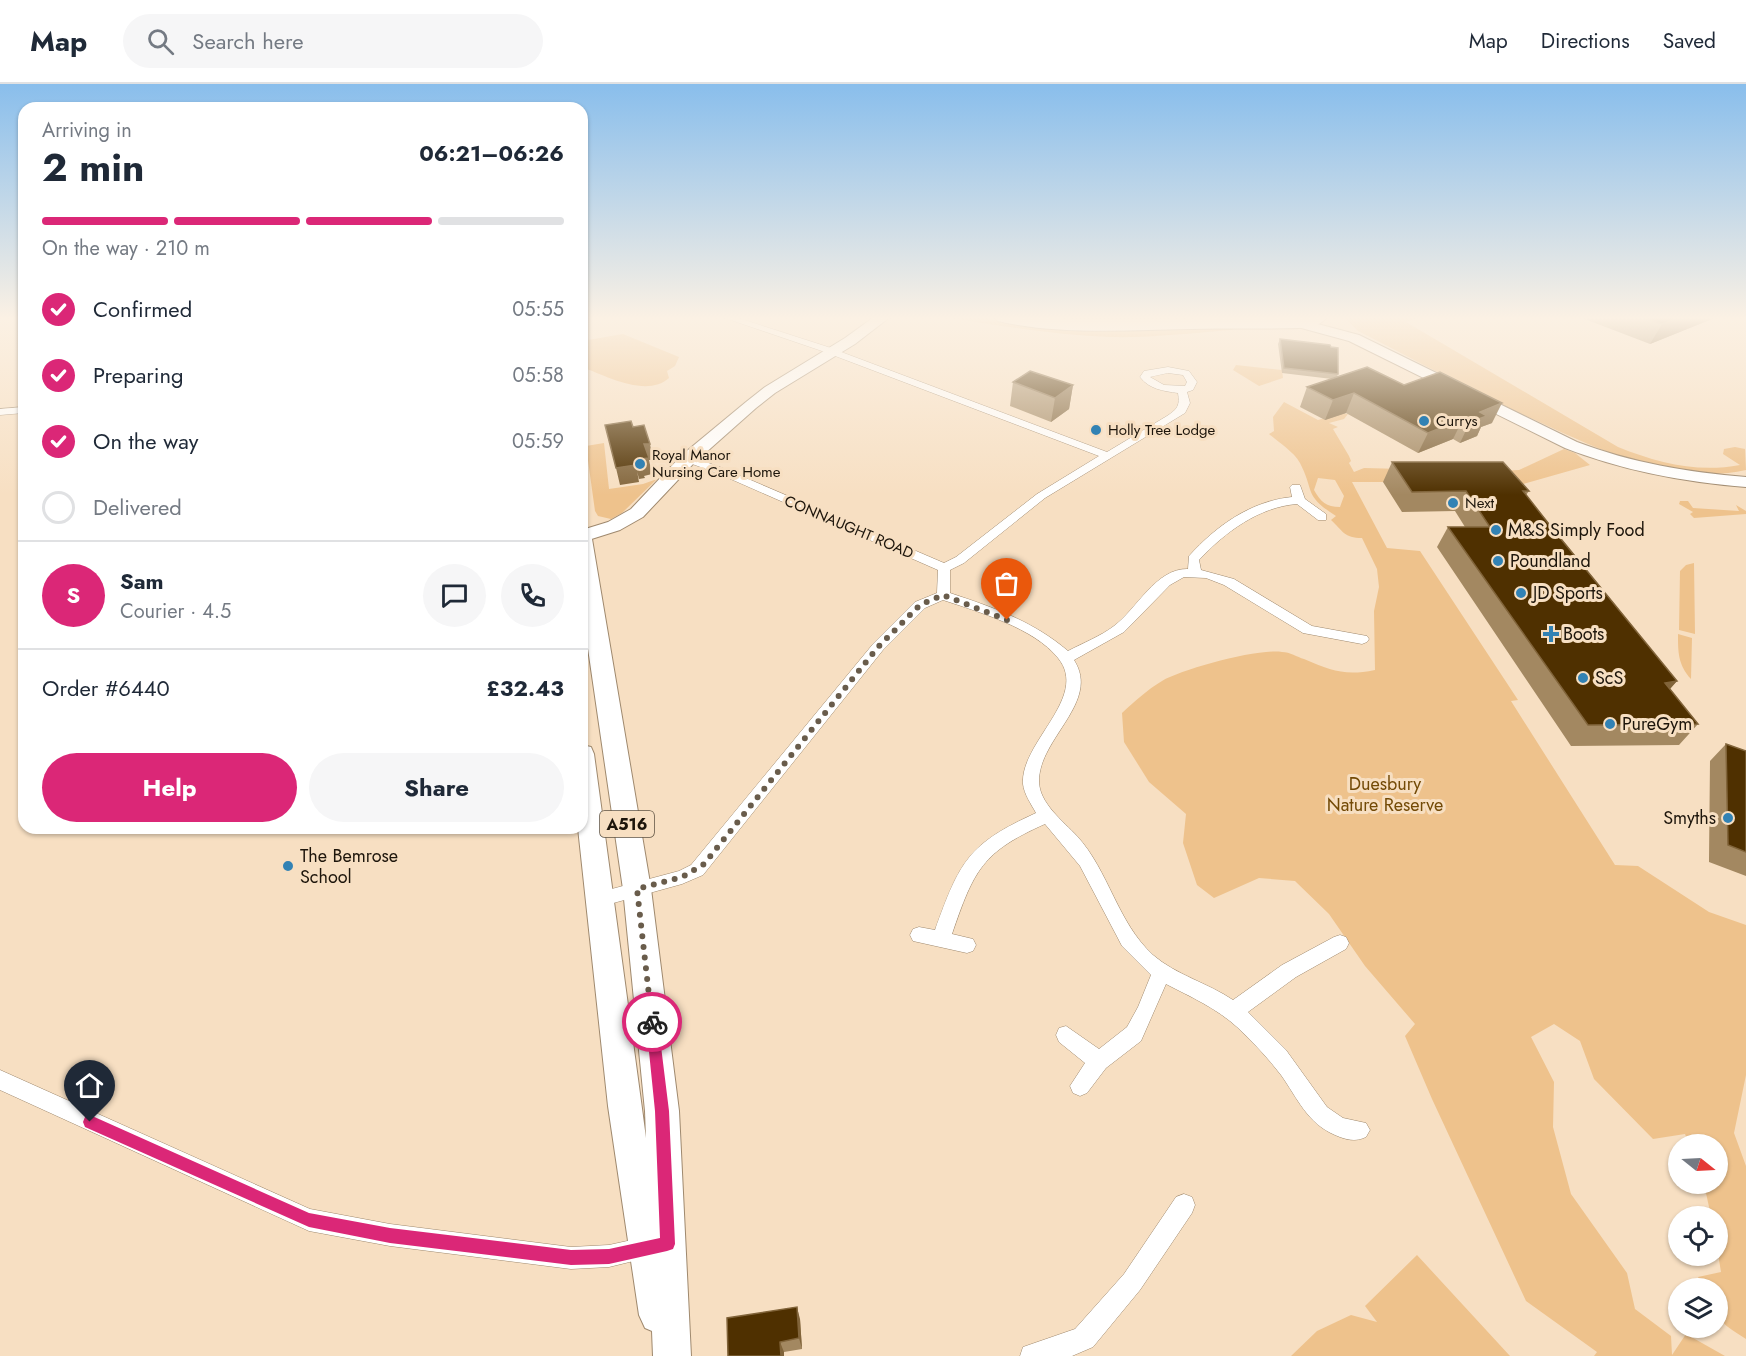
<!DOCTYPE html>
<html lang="en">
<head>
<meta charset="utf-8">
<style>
	:root { --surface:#fff; --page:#f6f6f7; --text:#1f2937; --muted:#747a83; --line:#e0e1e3; --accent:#db2777 }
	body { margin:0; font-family:Jost,sans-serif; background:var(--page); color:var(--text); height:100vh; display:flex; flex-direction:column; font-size:22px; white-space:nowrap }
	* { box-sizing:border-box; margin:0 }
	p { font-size:20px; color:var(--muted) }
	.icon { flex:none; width:33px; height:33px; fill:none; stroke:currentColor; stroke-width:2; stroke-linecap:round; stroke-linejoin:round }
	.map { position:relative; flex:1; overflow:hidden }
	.drawer { position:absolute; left:18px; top:18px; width:570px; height:732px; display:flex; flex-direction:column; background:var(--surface); border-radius:18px; box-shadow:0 2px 4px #0004 }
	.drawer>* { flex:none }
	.needle { width:39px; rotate:108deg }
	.controls { position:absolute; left:1668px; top:1050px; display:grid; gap:12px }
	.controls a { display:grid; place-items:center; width:60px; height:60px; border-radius:50%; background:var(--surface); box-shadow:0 2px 4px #0004; font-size:30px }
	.pin { position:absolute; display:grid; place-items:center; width:51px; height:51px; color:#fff; margin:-62px -26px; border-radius:50% 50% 50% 0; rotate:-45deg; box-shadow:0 0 6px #0007 }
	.pin .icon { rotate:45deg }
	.courier { position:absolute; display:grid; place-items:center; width:60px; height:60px; margin:-30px; border:4px solid #db2777; border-radius:50%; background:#fff; color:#222; box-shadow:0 2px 8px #0007 }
	.head em { font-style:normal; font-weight:700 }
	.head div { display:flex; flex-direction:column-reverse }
	.head { display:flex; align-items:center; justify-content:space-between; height:102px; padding:0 24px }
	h1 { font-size:39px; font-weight:700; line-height:45px }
	.bar { display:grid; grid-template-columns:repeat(4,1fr); gap:9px 6px; align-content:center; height:72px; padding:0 24px }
	.bar i { height:8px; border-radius:4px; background:var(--line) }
	.bar .active { background:var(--accent) }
	.bar p { grid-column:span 4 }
	.line { display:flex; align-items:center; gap:15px; padding:0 24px; border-top:2px solid var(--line) }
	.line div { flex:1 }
	.round { display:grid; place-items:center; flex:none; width:63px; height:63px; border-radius:32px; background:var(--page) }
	ol { padding:0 24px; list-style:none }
	li { display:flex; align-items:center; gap:18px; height:66px }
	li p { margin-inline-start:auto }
	li .icon { padding:6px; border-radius:50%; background:var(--accent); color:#fff; stroke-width:4 }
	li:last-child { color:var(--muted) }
	li i { width:33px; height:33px; border:3px solid var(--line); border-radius:50% }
	.button { display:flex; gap:12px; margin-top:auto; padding:12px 24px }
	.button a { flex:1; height:69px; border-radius:36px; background:var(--accent); color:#fff; font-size:24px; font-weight:700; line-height:69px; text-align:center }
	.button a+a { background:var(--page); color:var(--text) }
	header { display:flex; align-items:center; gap:36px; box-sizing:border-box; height:84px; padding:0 30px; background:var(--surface); border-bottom:2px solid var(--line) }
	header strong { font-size:28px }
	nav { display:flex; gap:33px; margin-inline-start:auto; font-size:21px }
	.search { width:420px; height:54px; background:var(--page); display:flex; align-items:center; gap:15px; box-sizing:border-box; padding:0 21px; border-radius:33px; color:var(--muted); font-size:22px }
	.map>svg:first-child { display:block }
</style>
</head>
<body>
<header>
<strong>Map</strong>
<div class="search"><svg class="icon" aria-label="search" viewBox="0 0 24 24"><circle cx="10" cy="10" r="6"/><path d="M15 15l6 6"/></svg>Search here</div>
<nav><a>Map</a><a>Directions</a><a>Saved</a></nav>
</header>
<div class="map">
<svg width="1746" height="1272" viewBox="0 0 1746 1272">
	<rect width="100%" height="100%" fill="#f7dfc2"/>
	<!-- green -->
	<path fill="#eec28c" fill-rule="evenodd" d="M946,233H975L1016,239L1228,241L1233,246C1192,249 1151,254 1110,253C1055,251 1000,242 946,233Z
		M1344,233H1422L1406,238L1618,363C1658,379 1697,389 1740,381L1723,370L1724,365L1735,363L1745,365L1746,386C1675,402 1597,365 1535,336C1475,309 1417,277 1358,247Z
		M623,250L679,273L675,282L667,287L669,294C647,314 606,292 582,283V257Z
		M1236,281L1282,286L1283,294L1259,302L1233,286Z
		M1284,318L1318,336L1342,329L1348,330L1344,335L1329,339L1338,343L1333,345L1349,372L1351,377L1349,379L1354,388L1364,384L1483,387L1492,398H1352L1387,464L1420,467L1518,616L1511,617L1615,781L1638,782L1709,828L1746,841V991L1734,1049L1746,1082V1255C1718,1237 1718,1239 1718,1204H1704L1698,1193L1721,1188L1718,1170V1132H1711L1704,1100H1718V1060H1689L1685,1050L1653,1055L1594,995L1580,957L1554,940L1531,953L1554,998L1553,1043L1571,1110L1627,1189L1635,1225L1671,1252L1672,1271L1686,1250L1725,1272H1594L1597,1268L1526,1217L1432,1015L1405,952L1415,940L1365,882L1329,830L1295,797L1259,794L1214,814L1197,801L1183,759L1186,730L1149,698L1124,658L1122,629C1135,617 1147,606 1162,597C1182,585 1259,564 1282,568C1290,568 1297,573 1304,575C1332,587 1345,592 1375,586L1374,527L1379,503L1377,485L1362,454C1344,454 1343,447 1331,436L1336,432C1303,411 1315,408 1300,379C1294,368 1278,358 1269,350L1274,347L1273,333ZM1318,394L1335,396L1344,412L1340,423C1326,423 1321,418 1314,406Z
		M604,359L609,405L643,400L657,395L622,429L611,435L598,432L595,427L586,362Z
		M1564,365L1575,369L1590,381L1516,402L1500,387L1519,386Z
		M1680,417H1688L1693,424L1739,427L1736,421L1746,427V430L1694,434L1690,430L1693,428L1679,420Z
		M1694,479L1695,550L1679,546L1680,487L1686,481Z
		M1678,550L1692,554L1691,595C1678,581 1678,568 1678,550Z
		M1417,1171L1510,1272H1291L1317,1247L1351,1231L1377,1238L1365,1222Z"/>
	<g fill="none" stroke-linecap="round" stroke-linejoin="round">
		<defs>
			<path id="street" d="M722,233H735L828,263L1107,368L1167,332C1178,325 1180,321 1178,309C1163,307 1149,305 1140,293L1144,287L1168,283L1189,287L1197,298L1193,306L1187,308L1190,319L1185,329L1045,414L964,479L950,486V509C992,523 1033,537 1068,567C1083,559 1101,552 1114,542C1137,525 1156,484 1188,485L1189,472C1216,442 1251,417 1292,413L1290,403L1292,401H1300L1305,415L1326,430V436H1318L1297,420C1259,423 1225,448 1199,476L1201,486L1234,495L1312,542L1367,552L1369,555L1367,558L1362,560L1303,549L1224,501L1206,494L1184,493L1170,501L1124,548L1074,576C1101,618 1039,654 1039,697C1039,719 1063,737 1077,752C1109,787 1117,838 1153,871C1176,891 1208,899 1233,916L1282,881L1334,853L1340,851L1346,853L1349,859L1346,865L1296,893L1248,928L1286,966L1327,1023L1343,1034L1366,1039L1370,1046L1366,1053C1356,1058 1346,1056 1335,1051C1307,1039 1298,1015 1281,991C1268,974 1253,958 1237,943C1216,924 1191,913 1166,900L1141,957L1106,984L1087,1009L1080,1012L1073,1009L1070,1002L1085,979L1059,958L1056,951L1059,944L1066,942L1099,965L1127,943L1138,923L1151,891L1122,862L1080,782L1045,740C982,768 974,786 952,850L973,855L976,861L973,867L967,869L913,857L910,851L913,845L919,843L935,846C960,777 968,760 1036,729C1031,720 1024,710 1023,700C1020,658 1090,613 1058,574C1034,544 979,528 943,516L925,524L883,566L703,791L682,800L599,823L593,820L590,815L593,810L679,787L691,781L873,560L915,518L937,509L938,486L717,389L684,377V373H692L725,385L944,479L956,473L1037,410L1099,372L822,267ZM1168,289L1183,291L1187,298L1185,302L1164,301L1150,293Z
				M24,323V329L0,331V325Z
				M0,986L310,1125L390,1140L571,1163L609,1161L650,1152L658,1155L661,1163L658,1171L609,1183L571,1185L390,1162L309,1147L0,1006Z
				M1184,1110L1192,1113L1195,1121L1192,1129L1140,1206L1093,1263L1072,1272H1020L1023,1263L1075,1245L1124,1190L1176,1113Z"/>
			<path id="secondary" d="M874,233H890L855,260L775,309L756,324L694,379L643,433L620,446L582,458V446L608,438L631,425L682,371L746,318L765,303L845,254Z
				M1299,235L1359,251L1577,358C1632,379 1687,388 1746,393V403C1684,398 1624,387 1565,364L1349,257L1294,242L1292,239L1294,236Z"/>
			<path id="primary" d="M582,449L589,451L592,455L651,805L679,1027L691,1272H653L652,1247L645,1244L639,1231L608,1022L578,744H582V661L591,663L594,670L646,1054L645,1027L623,805L582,523Z"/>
			<path id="highway" d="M995,233L1107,235L1328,233L1319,240L1299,244C1262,245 1226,244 1189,245C1129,246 1057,251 998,237Z"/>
		</defs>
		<!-- street casing -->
		<use href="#street" stroke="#9f896e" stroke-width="1"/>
		<!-- secondary casing -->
		<use href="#secondary" stroke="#9f896e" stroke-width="2"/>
		<!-- primary casing -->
		<use href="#primary" stroke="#9f896e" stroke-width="2"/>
		<!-- highway casing -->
		<use href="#highway" stroke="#9f896e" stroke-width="2"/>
		<!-- street -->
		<use href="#street" fill="#fff" fill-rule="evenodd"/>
		<!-- secondary -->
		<use href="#secondary" fill="#fff" fill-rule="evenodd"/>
		<!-- primary -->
		<use href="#primary" fill="#fff" fill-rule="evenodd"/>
		<!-- highway -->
		<use href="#highway" fill="#fff" fill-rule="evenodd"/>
	</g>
	<!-- wall -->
	<path fill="#a38861" d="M1582,233H1714L1712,235L1650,260L1582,234Z
		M1280,255L1338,290L1337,293L1404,301L1492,339L1481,343L1477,352L1460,359L1453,355L1418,369L1346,329L1325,336L1300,323L1307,303L1332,295L1282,289L1278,260Z
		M1013,298L1073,301L1069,325L1051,338L1010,322Z
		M1392,378L1529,407L1526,411L1677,597L1670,605L1698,640L1679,661L1571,662L1437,463L1448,443H1465L1455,427L1402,428L1383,398Z
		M1726,660L1746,667V792L1709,778L1710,677Z
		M800,1235L802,1265L784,1268V1272H728Z"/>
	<!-- shaded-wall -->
	<path fill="#81643a" d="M1682,233H1714L1712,235L1650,260L1662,240Z
		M1073,301L1069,325L1051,338L1055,314Z
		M1354,309L1346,329L1325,336L1333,316Z
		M1502,319L1492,339L1481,343L1477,352L1460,359L1470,338L1480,328Z
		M1463,335L1453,355L1418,369L1428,349Z
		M644,360H650L653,376H649L652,390L644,392L645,394L639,395L635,379L641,375Z
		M636,381L639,398L620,401L616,384Z
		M1677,597L1659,617L1665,599Z
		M797,1223L800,1235L802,1265L799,1254Z
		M780,1258L784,1268V1272H781Z"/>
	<!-- building -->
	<path fill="#4f3000" stroke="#81643a" stroke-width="1.5" d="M1641,233H1682L1662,240Z
		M1280,255L1330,261L1331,263L1338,264V290L1284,284Z
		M1367,283L1404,301L1440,288L1502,319L1480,328L1487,332L1470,338L1463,335L1428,349L1354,309L1333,316L1307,303Z
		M1030,287L1073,301L1055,314L1013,298Z
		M631,337L633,343L644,341L650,360H644L649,374L641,375L642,378L635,379L636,381L616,384L605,341Z
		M1392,378H1503L1529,407H1523L1552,444L1677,597L1665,599L1698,640L1588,641L1448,443H1490L1466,407L1412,408Z
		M1726,660L1746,667V768L1728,761Z
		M797,1223L799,1254L780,1258L781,1272H728L727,1234Z"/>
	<!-- sky -->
	<linearGradient id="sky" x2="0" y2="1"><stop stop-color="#89beec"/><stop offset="0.57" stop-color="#fbf1e4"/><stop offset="1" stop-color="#fbf1e4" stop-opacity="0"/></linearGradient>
	<rect width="1746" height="411" fill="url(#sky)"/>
	<!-- route -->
	<path fill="#db2777" d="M652,932L656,934L658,938L669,1027L675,1160L673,1165L667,1167L609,1180L571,1181L390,1159L309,1143L85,1043L83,1038L85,1033L90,1031L309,1129L390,1144L571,1166L609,1165L660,1154L655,1027L646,938L647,934Z"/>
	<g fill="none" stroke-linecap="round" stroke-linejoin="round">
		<!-- done -->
		<path stroke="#695c4b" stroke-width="6" stroke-dasharray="0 10.8" d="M652,938L637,805L682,793L704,780L878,563L920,521L943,511L1007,536"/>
	</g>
	<!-- markers -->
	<g fill="#3282b4" stroke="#f7dfc2" stroke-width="2">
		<circle cx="1424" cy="337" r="6"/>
		<circle cx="1096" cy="346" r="6"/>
		<circle cx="640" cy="380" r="6"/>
		<circle cx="1453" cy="419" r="6"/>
		<circle cx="1496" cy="446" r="6"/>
		<circle cx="1498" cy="477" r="6"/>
		<circle cx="1521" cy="509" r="6"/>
		<path d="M1548 541h6v6h6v6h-6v6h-6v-6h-6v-6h6z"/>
		<circle cx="1583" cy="594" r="6"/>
		<circle cx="1610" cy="640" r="6"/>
		<circle cx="1728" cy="734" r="6"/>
		<circle cx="288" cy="782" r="6"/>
	</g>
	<g text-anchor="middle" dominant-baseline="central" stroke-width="6" stroke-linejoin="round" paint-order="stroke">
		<!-- far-poi labels -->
		<g font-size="15" fill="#1d150b" stroke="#f7dfc2" text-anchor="start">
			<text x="1436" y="337">Currys</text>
			<text x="1108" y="346">Holly Tree Lodge</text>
			<text x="652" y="371">Royal Manor<tspan x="652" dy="17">Nursing Care Home</tspan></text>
			<text x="1465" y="419">Next</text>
		</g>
		<!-- far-street labels -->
		<g font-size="15" fill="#1d150b" stroke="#f7dfc2">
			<text transform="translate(849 443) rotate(23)">CONNAUGHT ROAD</text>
		</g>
		<!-- shield labels -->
		<rect fill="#f7dfc2" stroke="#5e5242" stroke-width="1.5" x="600" y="727" width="54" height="26" rx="4.5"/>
		<g font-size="16" font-weight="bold" fill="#1d150b">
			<text x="627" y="740">A516</text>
		</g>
		<!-- poi labels -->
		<g font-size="18" fill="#1d150b" stroke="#f7dfc2" text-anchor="start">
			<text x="1508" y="446">M&amp;S Simply Food</text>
			<text x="1510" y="477">Poundland</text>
			<text x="1533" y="509">JD Sports</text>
			<text x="1563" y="550">Boots</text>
			<text x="1595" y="594">ScS</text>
			<text x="1622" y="640">PureGym</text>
			<text x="1716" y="734" text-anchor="end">Smyths</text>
			<text x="300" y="772">The Bemrose<tspan x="300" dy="21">School</tspan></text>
		</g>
		<!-- park labels -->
		<g font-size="18" fill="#734a06" stroke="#f7dfc2">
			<text x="1385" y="700">Duesbury<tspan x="1385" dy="21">Nature Reserve</tspan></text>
		</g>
	</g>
</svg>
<div class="controls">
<a><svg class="needle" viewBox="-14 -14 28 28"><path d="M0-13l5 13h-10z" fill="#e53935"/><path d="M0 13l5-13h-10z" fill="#747a83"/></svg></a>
<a><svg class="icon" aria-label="locate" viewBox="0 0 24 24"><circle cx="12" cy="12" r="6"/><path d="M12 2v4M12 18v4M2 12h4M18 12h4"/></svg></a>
<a><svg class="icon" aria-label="layers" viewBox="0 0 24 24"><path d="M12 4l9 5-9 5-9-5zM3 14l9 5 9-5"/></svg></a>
</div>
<div class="pin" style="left:1007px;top:536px;background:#ea580c"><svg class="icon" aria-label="bag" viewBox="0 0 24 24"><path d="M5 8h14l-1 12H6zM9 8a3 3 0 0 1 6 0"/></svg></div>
<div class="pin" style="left:90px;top:1038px;background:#1f2937"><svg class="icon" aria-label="home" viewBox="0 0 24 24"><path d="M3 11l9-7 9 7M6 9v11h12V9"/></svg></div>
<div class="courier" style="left:652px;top:938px"><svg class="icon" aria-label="bike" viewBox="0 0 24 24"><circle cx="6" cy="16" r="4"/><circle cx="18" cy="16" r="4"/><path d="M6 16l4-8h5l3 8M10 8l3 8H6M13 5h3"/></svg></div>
<section class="drawer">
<div class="head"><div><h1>2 min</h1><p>Arriving in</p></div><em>06:21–06:26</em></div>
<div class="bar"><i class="active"></i><i class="active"></i><i class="active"></i><i></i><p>On the way · 210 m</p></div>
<ol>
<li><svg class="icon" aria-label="check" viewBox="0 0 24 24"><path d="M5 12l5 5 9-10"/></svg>Confirmed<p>05:55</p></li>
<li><svg class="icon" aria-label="check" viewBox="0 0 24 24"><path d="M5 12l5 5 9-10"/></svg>Preparing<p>05:58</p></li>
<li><svg class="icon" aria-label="check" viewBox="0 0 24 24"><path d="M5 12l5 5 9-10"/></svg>On the way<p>05:59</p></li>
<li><i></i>Delivered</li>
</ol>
<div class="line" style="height:108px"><b class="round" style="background:var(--accent);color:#fff">S</b><div><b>Sam</b><p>Courier · 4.5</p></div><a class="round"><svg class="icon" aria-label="chat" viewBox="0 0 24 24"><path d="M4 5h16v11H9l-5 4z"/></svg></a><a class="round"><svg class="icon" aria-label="phone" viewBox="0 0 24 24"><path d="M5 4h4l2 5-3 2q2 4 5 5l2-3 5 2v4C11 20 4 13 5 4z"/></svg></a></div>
<div class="line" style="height:78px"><div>Order #6440</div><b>£32.43</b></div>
<div class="button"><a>Help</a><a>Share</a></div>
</section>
</div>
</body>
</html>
